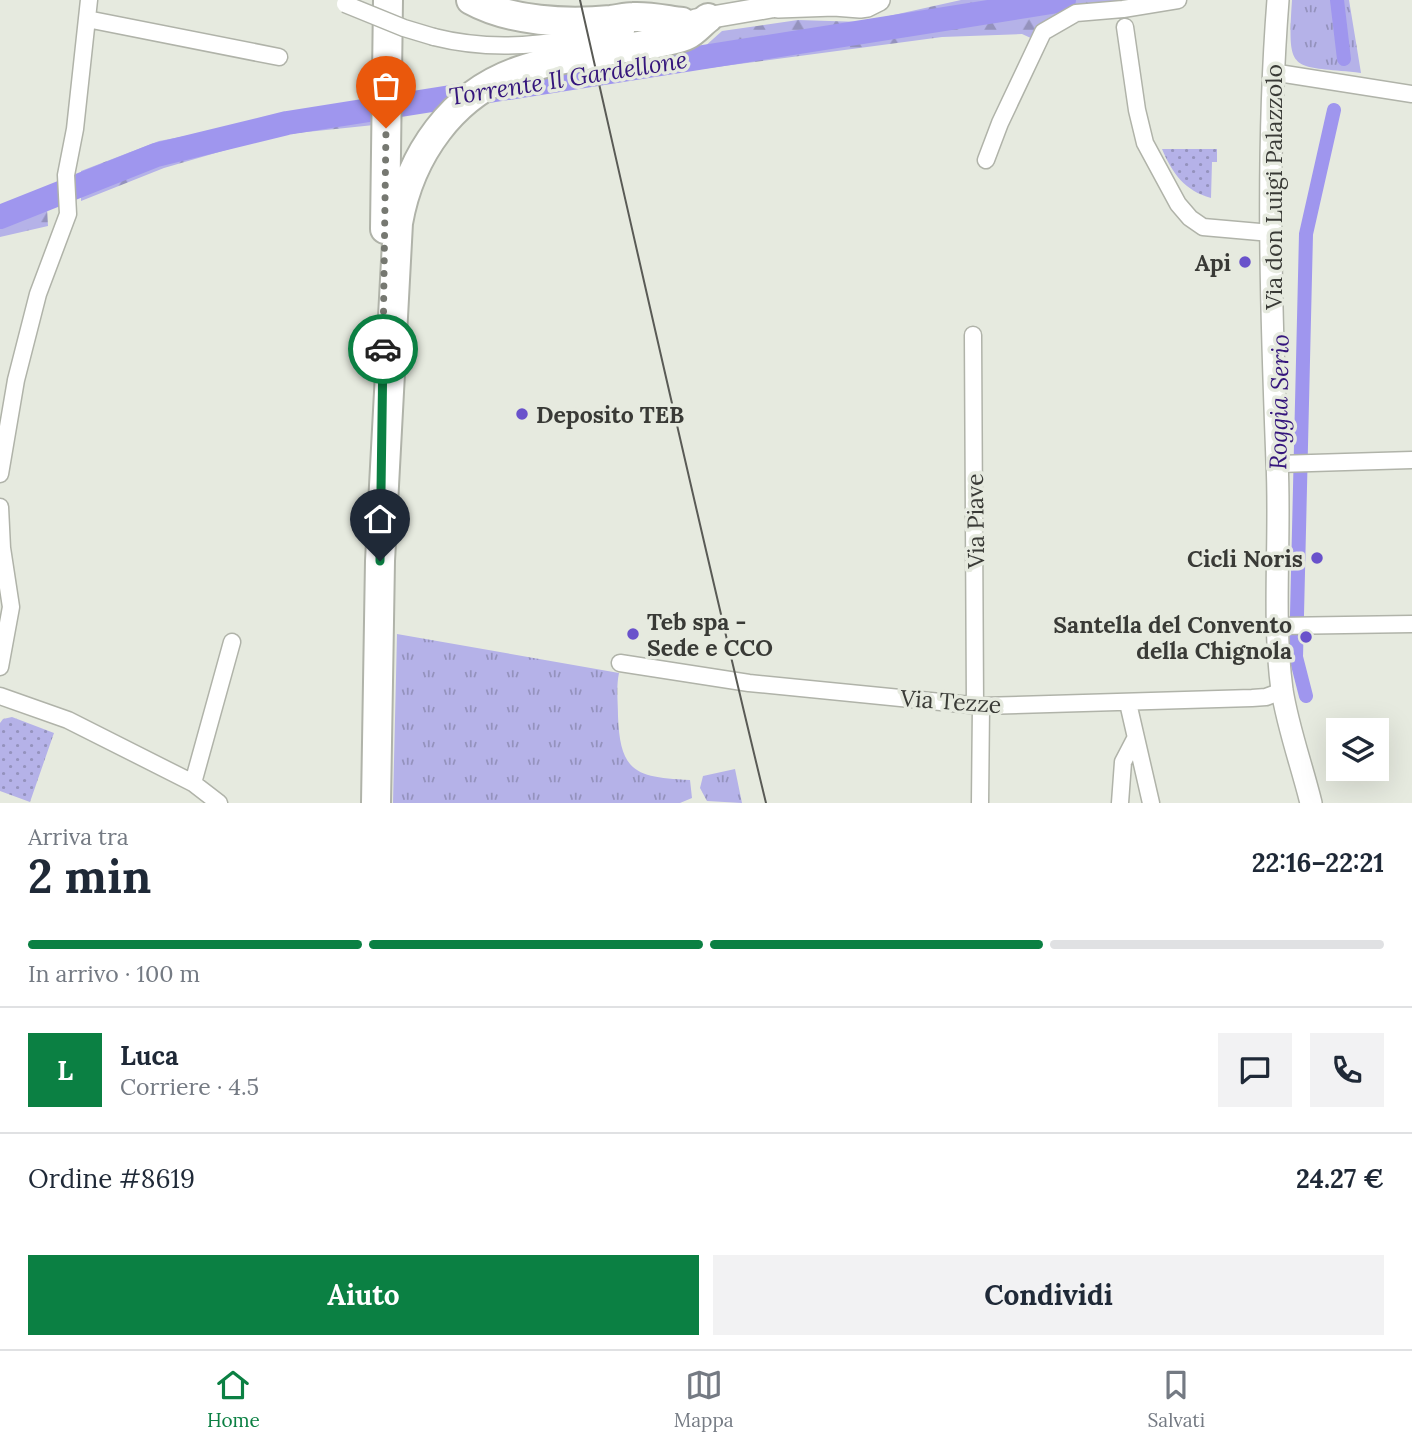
<!DOCTYPE html>
<html lang="it">
<head>
<meta charset="utf-8">
<style>
	:root { --surface:#fff; --page:#f2f2f3; --text:#1f2937; --muted:#747a83; --line:#e0e1e3; --accent:#0b8043 }
	body { margin:0; font-family:Lora,serif; background:var(--page); color:var(--text); height:100vh; display:flex; flex-direction:column; font-size:26px; white-space:nowrap }
	* { box-sizing:border-box; margin:0 }
	p { font-size:23px; color:var(--muted) }
	.icon { flex:none; width:38px; height:38px; fill:none; stroke:currentColor; stroke-width:2; stroke-linecap:round; stroke-linejoin:round }
	.map { position:relative; height:803px; overflow:hidden }
	.details { display:flex; flex-direction:column; background:var(--surface); flex:1 }
	.details>* { flex:none }
	.fabs { position:absolute; left:1326px; top:718px; display:grid; gap:14px }
	.fabs a { display:grid; place-items:center; width:63px; height:63px; border-radius:0px; background:var(--surface); box-shadow:0 7px 28px #0002; font-size:35px }
	.pin { position:absolute; display:grid; place-items:center; width:60px; height:60px; color:#fff; margin:-72px -30px; border-radius:50% 50% 50% 0; rotate:-45deg; box-shadow:0 0 7px #0007 }
	.pin .icon { rotate:45deg }
	.courier { position:absolute; display:grid; place-items:center; width:70px; height:70px; margin:-35px; border:5px solid #0b8043; border-radius:50%; background:#fff; color:#222; box-shadow:0 2px 9px #0007 }
	.headline em { font-style:normal; font-weight:800 }
	.headline div { display:flex; flex-direction:column-reverse }
	.headline { display:flex; align-items:center; justify-content:space-between; height:119px; padding:0 28px }
	h1 { font-size:46px; font-weight:800; line-height:52px }
	.bar { display:grid; grid-template-columns:repeat(4,1fr); gap:10px 7px; align-content:center; height:84px; padding:0 28px }
	.bar i { height:9px; border-radius:5px; background:var(--line) }
	.bar .selected { background:var(--accent) }
	.bar p { grid-column:span 4 }
	.line { display:flex; align-items:center; gap:18px; padding:0 28px; border-top:2px solid var(--line) }
	.line div { flex:1 }
	.round { display:grid; place-items:center; flex:none; width:74px; height:74px; border-radius:0px; background:var(--page) }
	.button { display:flex; gap:14px; margin-top:auto; padding:14px 28px }
	.button a { flex:1; height:80px; border-radius:0px; background:var(--accent); color:#fff; font-size:28px; font-weight:800; line-height:80px; text-align:center }
	.button a+a { background:var(--page); color:var(--text) }
	.tab-bar { display:flex; justify-content:space-around; align-items:center; height:98px; border-top:2px solid var(--line); background:var(--surface); font-size:19px; color:var(--muted) }
	.tab-bar a { display:grid; justify-items:center; gap:4px }
	.tab-bar .selected { color:var(--accent) }
	.map>svg:first-child { display:block }
</style>
</head>
<body>
<div class="map">
<svg width="1412" height="803" viewBox="0 0 1412 803">
	<defs>
		<pattern id="grass-tufts" width="24" height="20" patternUnits="userSpaceOnUse" patternTransform="scale(1.75)"><rect width="24" height="20" fill="#b5b2e8"/><path d="M3 7l-1-3M5 7V3M7 7l1-3M15 17l-1-3M17 17v-4M19 17l1-3" fill="none" stroke="#9492bd"/></pattern>
		<pattern id="forest-firs" width="22" height="20" patternUnits="userSpaceOnUse" patternTransform="scale(1.75)"><rect width="22" height="20" fill="#b5b2e8"/><path d="M5 1l3.5 6h-7zM16 11l3.5 6h-7z" fill="#9492bd"/></pattern>
		<pattern id="park-dots" width="8" height="8" patternUnits="userSpaceOnUse" patternTransform="scale(1.75)"><rect width="8" height="8" fill="#b5b2e8"/><path d="M2 2h.1M6 6h.1" fill="none" stroke="#9492bd" stroke-width="1.8" stroke-linecap="round"/></pattern>
	</defs>
	<rect width="100%" height="100%" fill="#e6eadf"/>
	<!-- grass -->
	<path fill="url(#grass-tufts)" d="M1292,0H1349L1361,73C1291,65 1287,76 1292,0Z
		M397,634L619,673C616,687 618,702 618,716C620,774 637,777 690,780L692,798L680,803H393Z
		M735,769L742,803L707,801L700,788L703,776Z"/>
	<!-- forest -->
	<path fill="url(#forest-firs)" d="M961,0H1161L1067,15L1033,39L1022,34L942,37L603,82L600,67L703,48L722,31L798,20L862,22Z
		M373,101L374,125L278,135L164,168L81,201V171L159,141Z
		M46,190L48,226L0,237V214Z"/>
	<!-- park -->
	<path fill="url(#park-dots)" d="M1162,149H1217V162H1212L1211,198C1185,191 1172,173 1162,149Z
		M12,717L54,733L30,802L0,791V723L3,719Z"/>
	<g fill="none" stroke-linecap="round" stroke-linejoin="round">
		<!-- canal -->
		<path stroke="#9f96ee" stroke-width="14" d="M1337,0L1344,59
			M1306,696L1296,657L1306,234L1334,110"/>
		<!-- river -->
		<path stroke="#9f96ee" stroke-width="24" d="M0,217L156,155L287,123L1064,0"/>
		<defs>
			<path id="minor" d="M87,19L279,57
				M1125,27L1137,110L1145,143L1178,204L1190,218L1203,227L1271,233
				M434,37C501,54 559,42 626,31
				M1272,72L1412,94
				M986,160L1000,123L1043,32L1076,13L1123,9L1178,0
				M973,335L975,706
				M1278,464L1412,460
				M0,474L16,380L38,294L68,214L66,175L75,129L89,0
				M0,507L2,548L11,607L0,667
				M1278,626L1412,624
				M620,663L749,683L981,706L1252,698L1266,697L1282,691
				M0,696L68,720L193,783L219,803
				M1128,703L1151,803
				M193,783L232,642
				M980,803L981,706
				M1120,803L1123,762L1135,739"/>
			<path id="tertiary" d="M1278,0C1266,153 1271,308 1277,462C1281,537 1272,615 1282,690C1288,728 1302,766 1311,803
				M778,7L834,5L860,7L867,6L879,0
				M695,20L771,7L792,0"/>
			<path id="trunk" d="M471,0C511,22 567,24 611,20C619,19 626,17 633,17C649,16 666,20 682,22
				M385,229L388,0
				M376,803L380,561L398,223C410,155 452,94 519,71C549,60 582,56 614,50C629,47 677,41 687,35C695,31 701,23 708,18"/>
		</defs>
		<!-- minor casing -->
		<use href="#minor" stroke="#b0b3a9" stroke-width="19"/>
		<!-- tertiary casing -->
		<use href="#tertiary" stroke="#b0b3a9" stroke-width="24"/>
		<!-- trunk casing -->
		<use href="#trunk" stroke="#b0b3a9" stroke-width="32"/>
		<!-- minor -->
		<use href="#minor" stroke="#fff" stroke-width="16"/>
		<!-- tertiary -->
		<use href="#tertiary" stroke="#fff" stroke-width="21"/>
		<!-- trunk -->
		<use href="#trunk" stroke="#fff" stroke-width="28"/>
		<!-- tram -->
		<path stroke="#595a55" stroke-width="2" d="M580,0C641,268 701,536 766,803"/>
		<defs>
			<path id="minor-bridge" d="M345,4L404,28L434,37"/>
		</defs>
		<!-- minor-bridge casing -->
		<use href="#minor-bridge" stroke="#b0b3a9" stroke-width="19" stroke-linecap="butt"/>
		<!-- minor-bridge -->
		<use href="#minor-bridge" stroke="#fff" stroke-width="16"/>
	</g>
	<g fill="none" stroke-linecap="round" stroke-linejoin="round">
		<!-- done -->
		<path stroke="#767871" stroke-width="7" stroke-dasharray="0 12.6" d="M383,349L386,128"/>
		<!-- route -->
		<path stroke="#0b8043" stroke-width="9" d="M380,561L383,349"/>
	</g>
	<!-- markers -->
	<g fill="#6952cb" stroke="#e6eadf" stroke-width="2.5">
		<circle cx="1245" cy="262" r="7"/>
		<circle cx="522" cy="414" r="7"/>
		<circle cx="1317" cy="558" r="7"/>
		<circle cx="633" cy="634" r="7"/>
		<circle cx="1306" cy="637" r="7"/>
	</g>
	<g text-anchor="middle" dominant-baseline="central" stroke-width="7" stroke-linejoin="round" paint-order="stroke">
		<!-- street labels -->
		<g font-size="23" fill="#393a36" stroke="#e6eadf">
			<text transform="translate(1273 187) rotate(-90)">Via don Luigi Palazzolo</text>
			<text transform="translate(975 521) rotate(-91)">Via Piave</text>
			<text transform="translate(951 701) rotate(4)">Via Tezze</text>
		</g>
		<!-- poi labels -->
		<g font-size="23" font-weight="bold" fill="#393a36" stroke="#e6eadf" text-anchor="end">
			<text x="1231" y="262">Api</text>
			<text x="536" y="414" text-anchor="start">Deposito TEB</text>
			<text x="1303" y="558">Cicli Noris</text>
			<text x="647" y="621" text-anchor="start">Teb spa -<tspan x="647" dy="26">Sede e CCO</tspan></text>
			<text x="1292" y="624">Santella del Convento<tspan x="1292" dy="26">della Chignola</tspan></text>
		</g>
		<!-- water labels -->
		<g font-size="24" font-style="italic" fill="#34157c" stroke="#e6eadf">
			<text transform="translate(568 78) rotate(-9)">Torrente Il Gardellone</text>
			<text transform="translate(1279 402) rotate(-89)">Roggia Serio</text>
		</g>
	</g>
</svg>
<div class="fabs">
<a><svg class="icon" aria-label="layers" viewBox="0 0 24 24"><path d="M12 4l9 5-9 5-9-5zM3 14l9 5 9-5"/></svg></a>
</div>
<div class="pin" style="left:386px;top:128px;background:#ea580c"><svg class="icon" aria-label="bag" viewBox="0 0 24 24"><path d="M5 8h14l-1 12H6zM9 8a3 3 0 0 1 6 0"/></svg></div>
<div class="pin" style="left:380px;top:561px;background:#1f2937"><svg class="icon" aria-label="home" viewBox="0 0 24 24"><path d="M3 11l9-7 9 7M6 9v11h12V9"/></svg></div>
<div class="courier" style="left:383px;top:349px"><svg class="icon" aria-label="car" viewBox="0 0 24 24"><path d="M5 17H2v-5l4-1 3-4h7l3 4 3 1v5h-3M9 17h6M6 11h13"/><circle cx="7" cy="17" r="2"/><circle cx="17" cy="17" r="2"/></svg></div>
</div>
<section class="details">
<div class="headline"><div><h1>2 min</h1><p>Arriva tra</p></div><em>22:16–22:21</em></div>
<div class="bar"><i class="selected"></i><i class="selected"></i><i class="selected"></i><i></i><p>In arrivo · 100 m</p></div>
<div class="line" style="height:126px"><b class="round" style="background:var(--accent);color:#fff">L</b><div><b>Luca</b><p>Corriere · 4.5</p></div><a class="round"><svg class="icon" aria-label="chat" viewBox="0 0 24 24"><path d="M4 5h16v11H9l-5 4z"/></svg></a><a class="round"><svg class="icon" aria-label="phone" viewBox="0 0 24 24"><path d="M5 4h4l2 5-3 2q2 4 5 5l2-3 5 2v4C11 20 4 13 5 4z"/></svg></a></div>
<div class="line" style="height:91px"><div>Ordine #8619</div><b>24.27 €</b></div>
<div class="button"><a>Aiuto</a><a>Condividi</a></div>
</section>
<nav class="tab-bar">
<a class="selected"><svg class="icon" aria-label="home" viewBox="0 0 24 24"><path d="M3 11l9-7 9 7M6 9v11h12V9"/></svg>Home</a>
<a><svg class="icon" aria-label="map" viewBox="0 0 24 24"><path d="M3 6l6-2 6 2 6-2v14l-6 2-6-2-6 2zM9 4v14M15 6v14"/></svg>Mappa</a>
<a><svg class="icon" aria-label="saved" viewBox="0 0 24 24"><path d="M7 4h10v16l-5-4-5 4z"/></svg>Salvati</a>
</nav>
</body>
</html>
